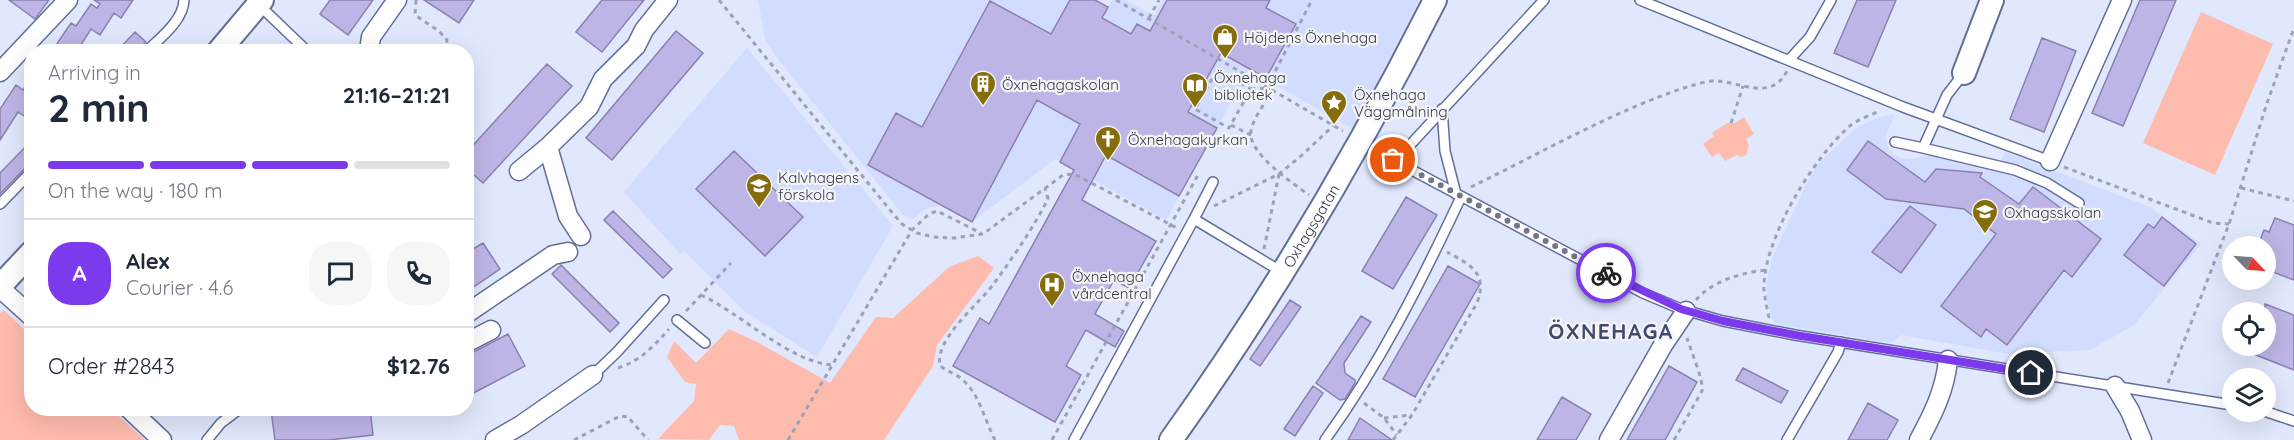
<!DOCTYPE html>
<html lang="en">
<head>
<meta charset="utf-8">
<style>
	:root { --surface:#fff; --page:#f6f6f7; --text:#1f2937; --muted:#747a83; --line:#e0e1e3; --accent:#7c3aed }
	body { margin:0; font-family:Quicksand,sans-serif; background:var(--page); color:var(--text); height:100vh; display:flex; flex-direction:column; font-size:22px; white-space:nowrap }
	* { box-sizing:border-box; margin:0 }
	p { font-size:20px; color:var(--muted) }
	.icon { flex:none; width:33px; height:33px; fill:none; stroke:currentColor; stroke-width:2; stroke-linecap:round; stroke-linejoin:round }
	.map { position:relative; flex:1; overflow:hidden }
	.details { position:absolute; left:24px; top:44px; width:450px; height:372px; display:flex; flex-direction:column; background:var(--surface); border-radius:24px; box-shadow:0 6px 24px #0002 }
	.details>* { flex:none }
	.needle { width:39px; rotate:115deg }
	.buttons { position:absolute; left:2222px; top:236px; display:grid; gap:12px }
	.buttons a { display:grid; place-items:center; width:54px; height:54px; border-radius:50%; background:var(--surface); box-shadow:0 6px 24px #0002; font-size:30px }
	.pin { position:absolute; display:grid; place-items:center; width:51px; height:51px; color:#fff; margin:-26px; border:3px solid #fff; border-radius:50%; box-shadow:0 2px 6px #0007 }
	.courier { position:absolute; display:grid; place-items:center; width:60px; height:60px; margin:-30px; border:4px solid #7c3aed; border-radius:50%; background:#fff; color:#222; box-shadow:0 2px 8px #0007 }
	.headline em { font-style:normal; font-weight:700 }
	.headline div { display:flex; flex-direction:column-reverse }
	.headline { display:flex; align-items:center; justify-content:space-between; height:102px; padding:0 24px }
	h1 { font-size:39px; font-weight:700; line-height:45px }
	.bar { display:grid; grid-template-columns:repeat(4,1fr); gap:9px 6px; align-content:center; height:72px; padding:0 24px }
	.bar i { height:8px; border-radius:4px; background:var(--line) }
	.bar .active { background:var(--accent) }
	.bar p { grid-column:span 4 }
	.line { display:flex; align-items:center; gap:15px; padding:0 24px; border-top:2px solid var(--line) }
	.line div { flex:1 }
	.round { display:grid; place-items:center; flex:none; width:63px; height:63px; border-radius:24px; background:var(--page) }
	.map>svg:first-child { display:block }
</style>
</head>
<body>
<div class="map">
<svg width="2294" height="440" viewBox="0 0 2294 440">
	<rect width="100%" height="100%" fill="#e1e7fc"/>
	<!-- built -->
	<path fill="#d2dcfe" d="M758,0H1095L1108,7L1112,0H1125L1154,16L1163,0H1419L1353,129L1249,70L1166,220L1055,159L972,222L941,205L926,209L913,219L903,215L774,54L765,39Z
		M747,48L893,226L817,357L744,311L684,251L680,254L624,192Z
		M1895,114L1885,137L1889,150L1899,158L1913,159L1931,155L1998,169L2005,152L2150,207L2201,244L2134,325L2090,350L2008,354L1901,335L1891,343L1777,324L1773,321L1767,301V279L1773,256L1805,187L1818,164L1857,127L1880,117Z"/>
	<!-- green -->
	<path fill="#febcae" d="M2201,12L2273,44L2215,175L2143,143Z
		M1744,117L1754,134L1746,139L1749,145L1746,155L1742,157L1737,155L1725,161L1719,153L1712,157L1703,144L1714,136L1712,133L1727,123H1735Z
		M978,256L994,268L937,345L933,366L884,440H739L734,426L720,425L709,440L658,439L694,401L696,384L685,382L667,357L674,341L696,363L729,329L759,343L830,383L876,317L893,318L949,267Z
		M4,310L31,336L32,408H110L145,440H0V313Z"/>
	<!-- building -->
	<path fill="#beb5e7" stroke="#8a81b1" stroke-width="1.5" d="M9,0H49L35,19Z
		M94,0H133L121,18L114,13L100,35L91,29L77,51H52L71,23L76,26L91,4L97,8L100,4Z
		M330,0H373L348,35L320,14Z
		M424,0H474L459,23Z
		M602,0H644L602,52L576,32Z
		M1070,0H1095L1108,7L1102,18L1131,34L1137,24L1150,31L1167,0H1270L1266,8L1296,24L1266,78L1221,53L1188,112L1217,128L1179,196L1106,155L1082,200L1156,241L1129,288L1114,280L1095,314L1124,331L1115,347L1086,330L1066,366L1081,375L1055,422L953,366L980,318L989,324L1074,170L1060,162L1080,124L1037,100L972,222L868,165L896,113L922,127L990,1L1051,34Z
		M1857,0H1896L1868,67L1834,53Z
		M2140,0H2176L2123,126L2092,113Z
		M676,31L703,53L612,160L586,138Z
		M135,32L146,42L137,51H117Z
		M2042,38L2076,51L2044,132L2010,119Z
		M547,64L572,86L483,183L466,168V153Z
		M32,76V104L24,116L18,112L0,140V109L16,85L23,90Z
		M32,140V161L0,194V173Z
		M1868,141L1925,182L1936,169L1982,173L1980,177L2019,204L2033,187L2101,239L2072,277L2064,270L2007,345L1986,329L1981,337L1941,306L1996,234L1964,209L1886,199L1847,170Z
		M734,151L803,217L765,256L696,189Z
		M1406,197L1437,215L1393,289L1362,271Z
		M1910,206L1936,225L1901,273L1872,252Z
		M613,211L672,269L663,278L604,220Z
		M2162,217L2196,244L2164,286L2124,255L2148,224L2154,228Z
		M2275,218L2294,225V280L2265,269V246H2258L2264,230L2269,232Z
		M483,243L500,269L466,292V253Z
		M561,265L619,323L610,332L552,274Z
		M1448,266L1480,284L1415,397L1383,379Z
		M1290,300L1301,307L1260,366L1250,359Z
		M2265,304L2294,315V370L2233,346L2265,345Z
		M1361,316L1371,322L1344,363L1345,373L1355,380V383L1345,399L1340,400L1316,383Z
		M508,334L525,366L466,397V356Z
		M1669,366L1697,382L1665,440H1627Z
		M1743,368L1788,391L1781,403L1736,380Z
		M1313,386L1323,393L1295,436L1284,429Z
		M1562,397L1591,414L1576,440H1537Z
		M1868,403L1898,420L1887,440H1848Z
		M283,408H370L373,435L329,440H275L271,410Z
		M1360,418L1392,440H1348Z"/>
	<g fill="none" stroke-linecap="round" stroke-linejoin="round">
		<defs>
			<path id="service" d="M1544,0L1411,144L1393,160L1643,293L1681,309L1723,321L1795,335L2232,405
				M1640,0L1903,107L2050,161
				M258,4L307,51
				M147,51C161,37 183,21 184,0
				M1789,60L1810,37L1831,0
				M1964,73L1947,95L1923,148L2015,170L2047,183L2079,203
				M1442,109L1445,151L1456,194
				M1895,142L1923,148
				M0,204L32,171
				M1194,219L1213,182
				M677,320L705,343
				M593,375L617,352L664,300
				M2264,411L2294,421
				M207,440L221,423L241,408
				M1074,440L1194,219L1282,272
				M1325,440C1380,364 1421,282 1461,197
				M1787,440L1838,352L1841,342"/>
			<path id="minor" d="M369,51L371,37L397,0
				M0,72L68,0
				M2050,161L2122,0
				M519,171L548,147
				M581,236L568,216L548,147L589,107L603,79L636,46L644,30L668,0
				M0,288L32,317
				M466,314L553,255L568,252
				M466,343L491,330
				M2115,386L2130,411L2142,440
				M128,408L162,440
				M495,440L521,425L593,375
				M1609,440L1663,345L1686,311
				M1919,440C1933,414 1945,390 1948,360"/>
			<g id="tertiary">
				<path d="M219,51L262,0"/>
				<path d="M1964,73L1992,0"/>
				<path d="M0,286L32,252"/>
				<path id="s1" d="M1171,440C1271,300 1358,153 1435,0"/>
			</g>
		</defs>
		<!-- service casing -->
		<use href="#service" stroke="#636e9b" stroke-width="12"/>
		<!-- minor casing -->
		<use href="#minor" stroke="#636e9b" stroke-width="21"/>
		<!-- tertiary casing -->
		<use href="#tertiary" stroke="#636e9b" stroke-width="26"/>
		<!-- path -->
		<path stroke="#9ca2b7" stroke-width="3" stroke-dasharray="4.5 4.5" stroke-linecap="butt" d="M416,0L415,15L439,31L447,40L445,51
			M719,0L890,210L902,224L917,233L934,237L954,238L983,234L1063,175L1073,174L1080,177L1177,228
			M1116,0L1343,131
			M1149,18L1159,0
			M1217,70L1251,89L1229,128L1195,109Z
			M1267,87L1312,0
			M1251,89L1270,88
			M1273,90C1266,102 1253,118 1251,131C1247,153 1294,184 1309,195
			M1731,123L1743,86
			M1231,125L1251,135
			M2064,167L2213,223L2229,224
			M1471,187C1541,153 1617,109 1690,86C1698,84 1709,80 1717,81C1741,82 1771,102 1787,71
			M2241,188L2294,201
			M1214,206L1279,174L1301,156L1333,126
			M1264,249L1279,174
			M701,295C740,313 790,362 832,365
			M1696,300C1712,281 1743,272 1767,270
			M686,311L731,263
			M1769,318C1767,309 1765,299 1764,290C1762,241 1814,156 1851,125C1859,119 1871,115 1880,111
			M618,368C640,361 654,346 669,329
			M2168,383L2229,224L2267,103L2294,28
			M1364,403L1384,418L1397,435
			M1384,418L1412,415
			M574,440L620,416L628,417L648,440
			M788,440L912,230L929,214L937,211L981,233
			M995,440C985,421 980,396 964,381C957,374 948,372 940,366C934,338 981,303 995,282C1014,256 1033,228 1048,199L1045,188
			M1052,440L1198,175
			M1393,440L1412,415L1477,303C1488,273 1471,265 1447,252
			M1674,440L1702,391C1704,381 1691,351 1687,338"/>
		<!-- service -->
		<use href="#service" stroke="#fff" stroke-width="9"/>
		<!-- minor -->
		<use href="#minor" stroke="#fff" stroke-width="18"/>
		<!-- tertiary -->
		<use href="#tertiary" stroke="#fff" stroke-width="22"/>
	</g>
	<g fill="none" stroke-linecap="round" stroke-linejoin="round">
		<!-- done -->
		<path stroke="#71768a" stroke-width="6" stroke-dasharray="0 10.8" d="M1393,160L1606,273"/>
		<!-- route -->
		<path stroke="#7c3aed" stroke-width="8" d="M1606,273L1681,309L1723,321L1795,335L2031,373"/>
	</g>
	<!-- icons -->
	<defs>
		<symbol id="shop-pin" viewBox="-11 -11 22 30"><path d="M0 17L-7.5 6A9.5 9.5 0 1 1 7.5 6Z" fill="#866d0b" stroke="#f5f5f5"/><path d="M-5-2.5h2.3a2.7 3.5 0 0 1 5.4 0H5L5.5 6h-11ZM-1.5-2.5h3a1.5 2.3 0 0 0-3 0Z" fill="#fff"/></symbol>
		<symbol id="building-pin" viewBox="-11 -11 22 30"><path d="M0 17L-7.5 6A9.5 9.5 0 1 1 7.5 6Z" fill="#866d0b" stroke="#f5f5f5"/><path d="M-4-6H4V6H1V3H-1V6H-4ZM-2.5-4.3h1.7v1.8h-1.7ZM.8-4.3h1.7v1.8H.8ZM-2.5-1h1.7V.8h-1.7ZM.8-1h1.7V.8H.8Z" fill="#fff"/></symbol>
		<symbol id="library-pin" viewBox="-11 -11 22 30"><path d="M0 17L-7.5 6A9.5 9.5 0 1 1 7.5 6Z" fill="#866d0b" stroke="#f5f5f5"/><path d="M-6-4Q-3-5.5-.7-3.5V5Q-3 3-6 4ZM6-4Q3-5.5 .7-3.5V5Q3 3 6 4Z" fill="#fff"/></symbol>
		<symbol id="sight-pin" viewBox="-11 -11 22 30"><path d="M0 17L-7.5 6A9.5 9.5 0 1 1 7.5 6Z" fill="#866d0b" stroke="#f5f5f5"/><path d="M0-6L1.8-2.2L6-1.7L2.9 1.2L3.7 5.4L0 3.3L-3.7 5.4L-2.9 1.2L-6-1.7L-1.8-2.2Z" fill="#fff"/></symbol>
		<symbol id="church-pin" viewBox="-11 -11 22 30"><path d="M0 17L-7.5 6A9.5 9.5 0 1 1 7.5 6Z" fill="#866d0b" stroke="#f5f5f5"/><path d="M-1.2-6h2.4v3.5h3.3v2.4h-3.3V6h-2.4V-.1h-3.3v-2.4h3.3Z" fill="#fff"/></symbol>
		<symbol id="school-pin" viewBox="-11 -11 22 30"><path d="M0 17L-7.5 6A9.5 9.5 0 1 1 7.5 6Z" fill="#866d0b" stroke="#f5f5f5"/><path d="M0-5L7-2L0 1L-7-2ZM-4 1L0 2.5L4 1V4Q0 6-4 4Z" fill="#fff"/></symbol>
		<symbol id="hospital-pin" viewBox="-11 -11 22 30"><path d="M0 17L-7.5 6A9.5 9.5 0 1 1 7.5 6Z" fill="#866d0b" stroke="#f5f5f5"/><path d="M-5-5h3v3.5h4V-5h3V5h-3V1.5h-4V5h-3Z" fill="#fff"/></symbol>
	</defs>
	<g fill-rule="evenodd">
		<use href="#shop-pin" x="1210" y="22" width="30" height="40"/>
		<use href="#building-pin" x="968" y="69" width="30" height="40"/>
		<use href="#library-pin" x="1180" y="71" width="30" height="40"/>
		<use href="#sight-pin" x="1319" y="88" width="30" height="40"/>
		<use href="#church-pin" x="1093" y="124" width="30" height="40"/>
		<use href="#school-pin" x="744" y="171" width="30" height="40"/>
		<use href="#school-pin" x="1970" y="197" width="30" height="40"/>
		<use href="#hospital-pin" x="1037" y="270" width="30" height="40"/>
	</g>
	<g text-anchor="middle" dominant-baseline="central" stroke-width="4.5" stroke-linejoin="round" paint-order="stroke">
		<!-- poi labels -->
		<g font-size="15" fill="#34394d" stroke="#f5f5f5" text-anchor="start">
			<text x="1244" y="37">Höjdens Öxnehaga</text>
			<text x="1214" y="77">Öxnehaga<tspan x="1214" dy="17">bibliotek</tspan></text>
			<text x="1002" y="84">Öxnehagaskolan</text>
			<text x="1354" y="94">Öxnehaga<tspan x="1354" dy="17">Väggmålning</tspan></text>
			<text x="1128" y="139">Öxnehagakyrkan</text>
			<text x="778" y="177">Kalvhagens<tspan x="778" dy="17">förskola</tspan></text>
			<text x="2004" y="212">Oxhagsskolan</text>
			<text x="1072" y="276">Öxnehaga<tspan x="1072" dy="17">vårdcentral</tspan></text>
		</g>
		<!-- street labels -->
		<g font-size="15" fill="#34394d" stroke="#f5f5f5">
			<text stroke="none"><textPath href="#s1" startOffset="256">Oxhagsgatan</textPath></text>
		</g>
		<!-- district labels -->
		<g font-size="21" font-weight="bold" letter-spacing="1.5" fill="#3f4973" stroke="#f5f5f5">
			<text x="1611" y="331">ÖXNEHAGA</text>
		</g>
	</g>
</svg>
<div class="buttons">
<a><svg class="needle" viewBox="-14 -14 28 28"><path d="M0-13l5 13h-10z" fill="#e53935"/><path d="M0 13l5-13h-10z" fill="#747a83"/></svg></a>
<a><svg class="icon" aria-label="locate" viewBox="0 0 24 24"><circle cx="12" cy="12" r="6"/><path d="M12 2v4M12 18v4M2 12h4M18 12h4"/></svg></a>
<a><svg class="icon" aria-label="layers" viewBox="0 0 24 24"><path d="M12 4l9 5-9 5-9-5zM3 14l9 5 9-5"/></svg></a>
</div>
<div class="pin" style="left:1393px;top:160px;background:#ea580c"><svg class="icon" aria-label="bag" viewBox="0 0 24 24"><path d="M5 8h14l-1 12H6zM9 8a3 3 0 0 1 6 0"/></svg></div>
<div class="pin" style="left:2031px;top:373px;background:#1f2937"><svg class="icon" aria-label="home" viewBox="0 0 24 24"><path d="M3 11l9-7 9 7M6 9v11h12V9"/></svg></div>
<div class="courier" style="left:1606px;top:273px"><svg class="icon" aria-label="bike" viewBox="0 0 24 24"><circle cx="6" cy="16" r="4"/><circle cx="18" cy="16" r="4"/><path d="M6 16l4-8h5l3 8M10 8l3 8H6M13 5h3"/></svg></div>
<section class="details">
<div class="headline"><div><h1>2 min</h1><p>Arriving in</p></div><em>21:16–21:21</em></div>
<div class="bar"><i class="active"></i><i class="active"></i><i class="active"></i><i></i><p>On the way · 180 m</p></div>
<div class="line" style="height:108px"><b class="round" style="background:var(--accent);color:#fff">A</b><div><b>Alex</b><p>Courier · 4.6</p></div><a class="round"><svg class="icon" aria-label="chat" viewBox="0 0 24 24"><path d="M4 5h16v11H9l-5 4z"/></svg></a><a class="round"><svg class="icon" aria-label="phone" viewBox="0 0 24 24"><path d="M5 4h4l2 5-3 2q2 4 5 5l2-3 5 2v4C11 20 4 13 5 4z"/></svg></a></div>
<div class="line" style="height:78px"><div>Order #2843</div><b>$12.76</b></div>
</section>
</div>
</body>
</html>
